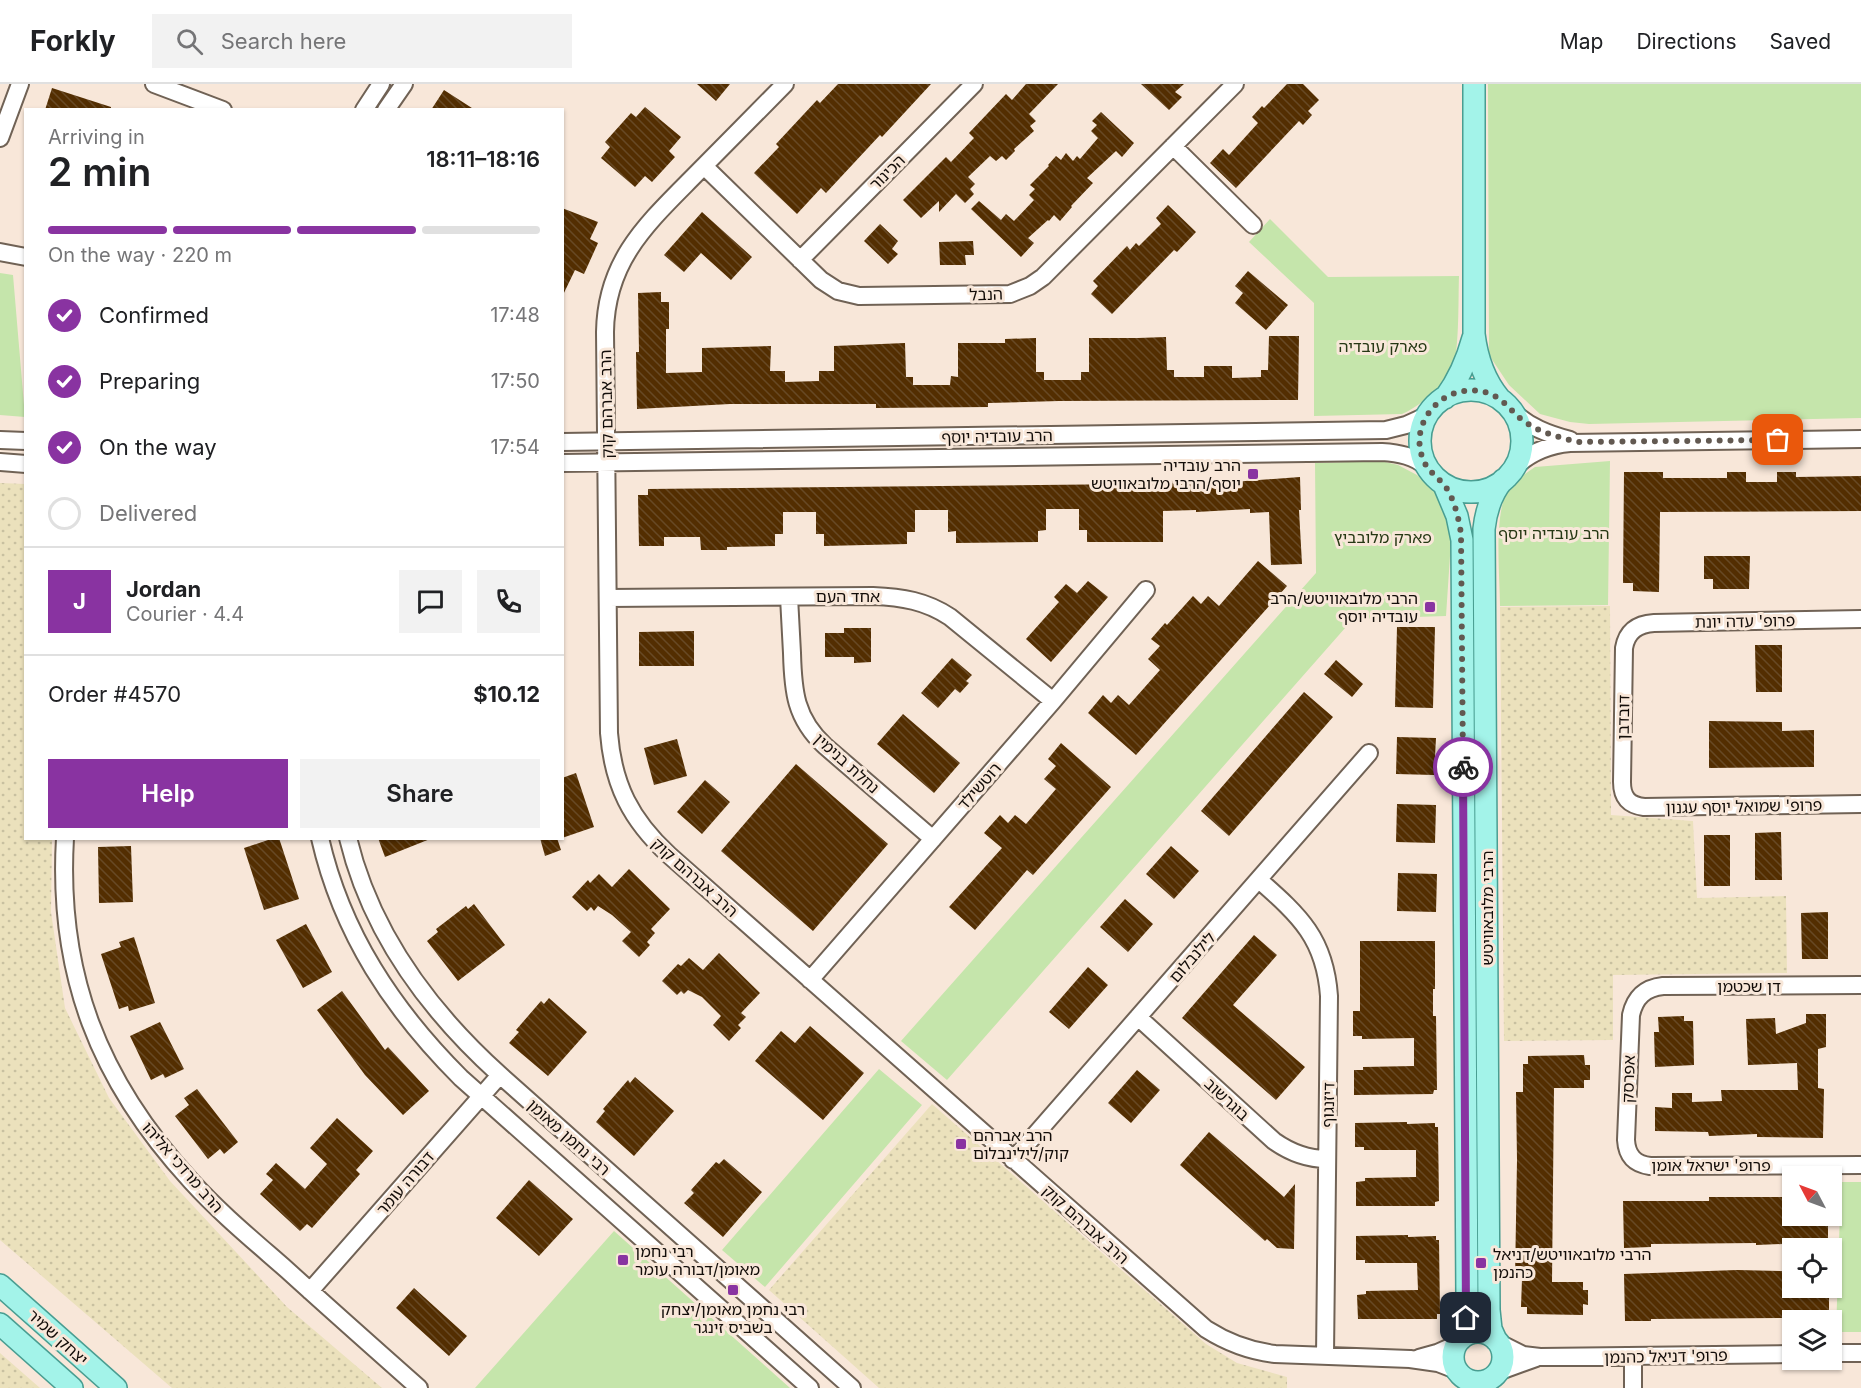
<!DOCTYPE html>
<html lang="en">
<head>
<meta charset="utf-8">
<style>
	:root { --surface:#fff; --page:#f2f2f2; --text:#202124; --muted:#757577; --line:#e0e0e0; --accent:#8933a1 }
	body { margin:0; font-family:Inter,"Noto Sans Hebrew",sans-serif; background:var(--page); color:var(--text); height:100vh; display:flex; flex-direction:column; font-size:22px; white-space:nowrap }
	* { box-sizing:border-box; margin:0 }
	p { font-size:20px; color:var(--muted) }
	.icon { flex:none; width:33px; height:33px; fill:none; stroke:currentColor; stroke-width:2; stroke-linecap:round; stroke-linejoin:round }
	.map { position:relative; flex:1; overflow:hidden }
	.drawer { position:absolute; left:24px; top:24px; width:540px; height:732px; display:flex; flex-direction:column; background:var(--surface); border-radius:0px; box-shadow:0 2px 4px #0004 }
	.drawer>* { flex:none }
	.needle { width:39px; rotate:311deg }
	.fabs { position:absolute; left:1782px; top:1082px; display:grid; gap:12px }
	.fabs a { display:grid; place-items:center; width:60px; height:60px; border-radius:0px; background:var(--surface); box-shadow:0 2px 4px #0004; font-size:30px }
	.pin { position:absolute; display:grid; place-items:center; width:51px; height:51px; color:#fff; margin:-26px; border-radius:12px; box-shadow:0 3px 9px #0006 }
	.courier { position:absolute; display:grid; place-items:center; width:60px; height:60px; margin:-30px; border:4px solid #8933a1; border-radius:50%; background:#fff; color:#222; box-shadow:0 2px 8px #0007 }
	.overview em { font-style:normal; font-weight:600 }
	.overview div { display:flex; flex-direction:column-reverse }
	.overview { display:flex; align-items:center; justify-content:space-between; height:102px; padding:0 24px }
	h1 { font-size:39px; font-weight:600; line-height:45px }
	.bar { display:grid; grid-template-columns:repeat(4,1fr); gap:9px 6px; align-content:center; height:72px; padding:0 24px }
	.bar i { height:8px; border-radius:4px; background:var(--line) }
	.bar .on { background:var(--accent) }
	.bar p { grid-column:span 4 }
	.line { display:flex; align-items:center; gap:15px; padding:0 24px; border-top:2px solid var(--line) }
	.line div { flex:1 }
	.round { display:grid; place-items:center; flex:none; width:63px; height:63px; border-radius:0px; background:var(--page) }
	ol { padding:0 24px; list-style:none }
	li { display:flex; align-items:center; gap:18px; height:66px }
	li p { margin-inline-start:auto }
	li .icon { padding:6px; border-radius:50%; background:var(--accent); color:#fff; stroke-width:4 }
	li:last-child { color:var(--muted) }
	li i { width:33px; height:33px; border:3px solid var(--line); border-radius:50% }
	.cta { display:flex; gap:12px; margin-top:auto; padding:12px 24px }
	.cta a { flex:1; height:69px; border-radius:0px; background:var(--accent); color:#fff; font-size:24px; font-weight:600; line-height:69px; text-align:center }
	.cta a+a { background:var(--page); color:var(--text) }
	header { display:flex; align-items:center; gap:36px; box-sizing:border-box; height:84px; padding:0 30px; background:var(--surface); border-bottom:2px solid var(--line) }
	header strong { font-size:28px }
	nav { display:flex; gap:33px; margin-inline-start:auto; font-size:21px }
	.search { width:420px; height:54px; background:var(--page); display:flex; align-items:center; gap:15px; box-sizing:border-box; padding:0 21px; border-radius:0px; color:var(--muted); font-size:22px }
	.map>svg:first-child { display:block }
</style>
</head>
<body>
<header>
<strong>Forkly</strong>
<div class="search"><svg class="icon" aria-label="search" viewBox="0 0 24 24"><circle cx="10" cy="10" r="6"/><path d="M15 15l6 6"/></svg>Search here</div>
<nav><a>Map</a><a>Directions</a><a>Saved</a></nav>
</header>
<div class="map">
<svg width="1861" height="1304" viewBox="0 0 1861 1304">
	<defs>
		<pattern id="sand-dots" width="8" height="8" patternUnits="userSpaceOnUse" patternTransform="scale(1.5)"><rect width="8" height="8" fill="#ebe1bc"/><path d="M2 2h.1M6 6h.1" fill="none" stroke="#c8c0a0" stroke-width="1.8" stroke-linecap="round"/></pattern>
		<pattern id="building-back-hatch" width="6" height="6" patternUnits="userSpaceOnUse" patternTransform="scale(1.5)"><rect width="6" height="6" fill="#532e01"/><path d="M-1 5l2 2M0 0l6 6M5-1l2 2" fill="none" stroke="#674925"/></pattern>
	</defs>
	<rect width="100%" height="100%" fill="#f8e7d9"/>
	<!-- sand -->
	<path fill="url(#sand-dots)" d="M0,399L25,400L26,754L52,755L51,828L65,924L109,1014L170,1097L287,1223L382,1304H172L0,1156Z
		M1610,522L1611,731L1693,737L1697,814L1786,812L1787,889L1613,891V956L1504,957L1500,523Z
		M932,1020L1206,1260L1237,1279L1287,1293V1304H879L769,1206Z
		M0,1269L40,1304H0Z"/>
	<!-- green -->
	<path fill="#c5e5ab" d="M1488,0H1861V334L1589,340L1570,338L1540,330L1509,301L1489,271Z
		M1270,135L1328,193L1459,192C1458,215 1460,275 1450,293C1444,303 1413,326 1402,330L1314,332V219L1249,158Z
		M0,189L13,191L25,333L0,331Z
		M1381,377L1398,381L1417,391L1438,410L1452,442L1446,532L1353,535L947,996L901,957L1316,489L1315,379Z
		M1610,377L1608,521L1500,522C1500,493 1493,427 1509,404C1516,396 1526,389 1535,383Z
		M879,985L922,1021L765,1203L722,1166Z
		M1841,1098H1861V1248H1836Z
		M614,1147L790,1304H475Z"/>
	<!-- building -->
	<path fill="url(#building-back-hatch)" d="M697,0H730L716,17Z
		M838,0H931L882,53L880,51L826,109L821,104L797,130L754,89L779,63L776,60L817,16L820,19Z
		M1026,0H1058L1029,30L1036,37L1030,42L1034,47L1014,65L1015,67L1006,76L1002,72L996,77L990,72L968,93L975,100L970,105L974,110L965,119L956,110L939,128V117L921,134L903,116L946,73L951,78L974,54L969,49L1006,10L1012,16Z
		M1141,0H1184L1175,8L1182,13L1169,26Z
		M1287,0H1303L1319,16L1308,27L1312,31L1303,41L1299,37L1236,104L1210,79L1223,65L1229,71L1258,39L1252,33L1262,22L1264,24Z
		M52,4L111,23V26H45Z
		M444,6L475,26H431Z
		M645,23L681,53L669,67L675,73L652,98L645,92L635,103L601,74L610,63L605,58L631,29L636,33Z
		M1101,28L1134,59L1122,73L1116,67L1087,94L1093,99L1071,122L1072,123L1060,137L1054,131L1049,137L1048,136L1028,154L1034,159L1021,173L971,125L979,117L1001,136L1006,130L1014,137L1034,116L1029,111L1035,105L1030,101L1049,82L1048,81L1056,72L1061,76L1066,69L1073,77L1077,72L1080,75L1098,54L1091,47L1097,41L1092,37Z
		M1168,121L1196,148L1177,168L1174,166L1112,230L1091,210L1098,202L1093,197L1127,162L1130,166L1136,159L1139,162L1161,140L1156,134Z
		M562,124L598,138L590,155L598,159L584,190L575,186L562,213Z
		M702,128L752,173L731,196L701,169L684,188L664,171Z
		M880,140L898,157L892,165L898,170L888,180L864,157Z
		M973,157L974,171H965L966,181H940L939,158Z
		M1248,187L1288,221L1266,246L1235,219L1243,209L1235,202Z
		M661,208V218H669V245H666V289L702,288V264L771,262L770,287H785V298L819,297V287H834V262L905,259L906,293H913V301H950L951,292L958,293V259H1005V255L1036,254V288H1044V296H1081V288H1089V254H1139H1138L1166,253L1167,286H1174V293H1204V282H1232V294L1261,293V286H1268L1269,252H1299L1298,316L1059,317L988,319V323L876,324V320H730L637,325L636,268H639L638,209Z
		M1624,388H1663V394H1727V388H1746V398H1777V388H1796V393L1861,392V427L1660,428L1659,508L1633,507V499H1623Z
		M1300,393L1301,426H1299L1302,480L1271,481L1269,428L1250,429V425L1196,428V426L1163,427V458H1087V446H1079V425H1046V446L1038,447V458L956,459V447L948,448V426H915V448H907V460L824,462V450H816V428H783V450H775V462L727,463V466H701L700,453H664V462H639L638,411H648V405L1134,400V398L1232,395V398Z
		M1704,472H1750L1749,505H1713V495H1704Z
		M1258,477L1287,502L1136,671L1088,629L1103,611L1111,619L1118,611L1129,621L1160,586L1148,575L1160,562L1151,555L1165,539L1167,541L1193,512L1201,520L1208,512L1219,522Z
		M1088,497L1108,513L1051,578L1026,555L1059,518L1054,513L1066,500L1077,509Z
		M1397,543H1435L1433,624L1395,623Z
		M844,544H871V578L854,579V573H825V549H844Z
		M694,547V582H639V548Z
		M1755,561H1782V608H1756Z
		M952,574L972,591L966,597L969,599L960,609L955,605L938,624L921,609Z
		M1336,576L1363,600L1352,613L1324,590Z
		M1304,608L1333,633L1229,752L1201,727Z
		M903,630L960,679L934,709L877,660Z
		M1709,637L1782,638V647L1814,646V683L1709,684Z
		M1397,653L1436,654L1434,691L1396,690Z
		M677,655L687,692L654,701L644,664Z
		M1061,659L1111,703L1033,791L1027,786L975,846L949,823L1002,764L984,749L1000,731L1008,739L1015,731L1026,740L1056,705L1044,695L1056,682L1048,675Z
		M796,680L888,760L813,847L721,767Z
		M576,689L594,743L562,754V694Z
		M705,696L730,718L702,750L677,728Z
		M1397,720L1436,721L1435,759L1396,758Z
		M1781,748L1782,796H1755V749Z
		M1704,751H1730V802H1704Z
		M274,754H279L299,815L264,826L244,764Z
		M378,754H430V755L385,773Z
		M540,754H557L561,766L545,772Z
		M131,762L133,818L99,819L98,763Z
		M1171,762L1199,787L1174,815L1146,790Z
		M629,785L670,825L651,845L655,849L647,858L650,861L639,873L622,857L631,848L612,831L598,822L594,827L591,823L587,827L572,813L588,796L590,799L599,790L612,803Z
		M1398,789L1437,790L1436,828L1397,827Z
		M1125,815L1153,840L1128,868L1100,843Z
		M474,820L505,861L458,897L427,857L438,848L436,845L466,822L468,825Z
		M1828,828V875H1802L1801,829Z
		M306,840L332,888L303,904L276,856Z
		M1254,851L1277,871L1233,921L1305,983L1276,1016L1182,934Z
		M134,853L155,919L129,927L128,922L119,925L101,870L121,863L119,858Z
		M1360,857H1435V905H1433V932H1436L1437,1006H1434L1433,1010L1354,1011V986H1363V983L1414,982V954L1362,955V952H1353V927H1360Z
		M719,869L760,909L741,929L746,933L738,941L741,944L729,957L713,941L721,932L702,913L688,906L684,910L681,907L677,911L662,897L678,880L681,882L689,874L703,886Z
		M1088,883L1108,901L1069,945L1049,928Z
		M342,907L385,966L388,963L429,1007L403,1031L365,991L317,926Z
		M549,914L587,948L548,992L509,959L519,948L516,946L541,917L544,920Z
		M1806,930H1826V963L1818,965V1004L1824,1005L1823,1054L1757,1053V1050L1709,1052L1708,1048L1655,1047V1023L1672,1024V1009H1692V1018L1722,1017L1721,1006H1798L1797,979L1748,981L1746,935L1775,934L1776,950L1806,939Z
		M1684,932V937H1693L1694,981L1655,983L1654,948H1659L1658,933Z
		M160,938L184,985L165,994L163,990L151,996L130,952Z
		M810,942L864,989L823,1036L755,977L781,947L795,959Z
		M1584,971L1585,981H1590V996H1584V1004H1554L1552,1198H1583V1206H1588V1221L1583,1220V1231L1527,1230V1223H1521L1522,1195H1515L1517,1076L1516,1008H1523V980H1528V972Z
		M1137,986L1160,1006L1131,1039L1108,1019Z
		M635,993L674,1027L634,1072L596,1038L605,1027L603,1025L628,996L630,999Z
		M197,1005L238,1058L224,1070L220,1065L208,1075L175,1032L189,1021L184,1014Z
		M337,1034L373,1067L356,1086L360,1090L312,1144L307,1140L300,1147L260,1110L273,1096L266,1090L276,1079L305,1105L327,1080L310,1064Z
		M1407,1038V1040L1435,1039V1043H1438L1439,1117L1435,1118V1122H1356V1098L1365,1097V1094L1416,1093V1066H1364V1063H1355V1039Z
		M1209,1048L1284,1113L1295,1100L1294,1165L1277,1164L1267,1155L1265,1157L1180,1081Z
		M724,1075L762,1108L723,1153L684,1119L694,1109L691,1106L716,1078L719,1080Z
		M529,1096L573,1135L539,1172L496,1134Z
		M1709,1113H1782V1131H1828V1157L1783,1158V1160L1756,1161V1159L1651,1160V1163L1624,1164L1623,1117H1709Z
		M1408,1151V1153L1436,1152V1156H1439L1440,1230H1437V1235H1358L1357,1211L1366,1210V1207L1418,1206L1417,1179H1365V1176H1356V1152Z
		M1737,1186L1783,1187L1784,1203H1829V1231H1784V1234L1651,1235V1237H1625L1624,1190Z
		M414,1204L467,1252L449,1272L396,1224Z"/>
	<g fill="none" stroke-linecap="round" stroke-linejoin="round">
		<defs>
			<path id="minor" d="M154,0L223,26
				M785,0C756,29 727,59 698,88C650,137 606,174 605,248L609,649C613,701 631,736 669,771L1206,1245C1228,1259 1249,1267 1275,1270L1410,1275L1438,1279L1456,1286
				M364,26L381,0
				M386,26L404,0
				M0,54L20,0
				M1173,62L1253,141
				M704,82L821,196L838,207L859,212L1010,210L1030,202L1043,193L1235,0
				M0,168L26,173
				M800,176L974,0
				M1512,327C1529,343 1548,350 1570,356
				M0,356L26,357
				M562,358L1386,346L1406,341L1428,331
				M0,378L26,380
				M562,379L1382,368C1399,369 1414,372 1427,383
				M1514,384C1530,368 1548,361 1570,359L1861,355
				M789,513C790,531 791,550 792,569C793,607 795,634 825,662L933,755
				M608,514L873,512C902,513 926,517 950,533L1053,617
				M1861,535L1654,539C1638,540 1627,547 1624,564L1622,698C1622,714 1629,721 1644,723L1861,720
				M65,754C57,890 99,997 191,1097C220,1129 254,1157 287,1186C331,1226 375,1265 419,1304
				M320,754C342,850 393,926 461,994L810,1304
				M348,754C371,849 429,927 500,991L852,1304
				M1259,796C1300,832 1325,855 1329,912L1325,1272
				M810,896L1053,617L1146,506
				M1861,901L1663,902C1645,904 1635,913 1631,931L1626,1056C1627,1072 1635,1080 1650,1082L1861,1081
				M1138,933L1274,1057C1291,1069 1307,1075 1327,1075
				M1013,1076L1369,669
				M310,1207L500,991
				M1499,1259L1523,1271L1540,1273L1792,1270
				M1832,1269H1861
				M1419,1274L1437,1269L1457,1260
				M1500,1287L1536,1274
				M1633,1304V1272"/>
			<path id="major" d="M1474,0V250C1477,275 1484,296 1500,315
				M1420 357a51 51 0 1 1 102 0a51 51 0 1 1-102 0Z
				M1445,314C1459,295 1467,276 1473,254
				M1444,401L1457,432L1462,456L1467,1215L1464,1246L1461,1255
				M0,1201L116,1304
				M0,1240L72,1304
				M1453 1273a25 25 0 1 1 50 0a25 25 0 1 1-50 0Z
				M1496,1256L1491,1245L1489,1226L1484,445C1486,427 1491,410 1503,396"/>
		</defs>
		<!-- minor casing -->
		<use href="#minor" stroke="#706255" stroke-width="20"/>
		<!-- major casing -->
		<use href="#major" stroke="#499d91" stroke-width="24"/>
		<!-- minor -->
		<use href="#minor" stroke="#fff" stroke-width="16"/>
		<!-- major -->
		<use href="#major" stroke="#a3f3e9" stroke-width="21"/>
	</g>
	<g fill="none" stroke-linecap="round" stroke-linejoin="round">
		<!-- done -->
		<path stroke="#625951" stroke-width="6" stroke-dasharray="0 10.8" d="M1463,683L1461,450C1459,435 1454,414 1445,402C1435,390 1425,386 1421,369C1417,354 1421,338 1431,326C1447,306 1476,300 1498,314C1508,321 1515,331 1525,338C1541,349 1559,353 1577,358L1778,356"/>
		<!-- route -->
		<path stroke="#8933a1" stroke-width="8" d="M1463,683L1466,1234"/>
	</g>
	<!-- markers -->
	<g fill="#8933a1" stroke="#f8e7d9" stroke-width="2">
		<rect x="1247" y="384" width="12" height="12" rx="3"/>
		<rect x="1424" y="517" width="12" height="12" rx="3"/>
		<rect x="955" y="1054" width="12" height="12" rx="3"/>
		<rect x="617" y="1170" width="12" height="12" rx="3"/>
		<rect x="1475" y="1173" width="12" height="12" rx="3"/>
		<rect x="727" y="1200" width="12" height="12" rx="3"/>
	</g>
	<g text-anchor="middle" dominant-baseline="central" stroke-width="6" stroke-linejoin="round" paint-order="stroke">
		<!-- street labels -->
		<g font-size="16" fill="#120c08" stroke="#f8e7d9">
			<text transform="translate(887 88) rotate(-45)">הכינור</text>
			<text transform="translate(986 210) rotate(-2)">הנבל</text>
			<text transform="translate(606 320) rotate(-91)">הרב אברהם קוק</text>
			<text transform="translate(997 352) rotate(-1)">הרב עובדיה יוסף</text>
			<text x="848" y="512">אחד העם</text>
			<text transform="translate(1745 537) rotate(-1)">פרופ' עדה יונת</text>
			<text transform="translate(1623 633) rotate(-89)">דובדבן</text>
			<text transform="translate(847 679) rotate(42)">נחלת בנימין</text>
			<text transform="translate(979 702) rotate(-49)">רוטשילד</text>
			<text transform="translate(1744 722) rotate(-1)">פרופ' שמואל יוסף עגנון</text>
			<text transform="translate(695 793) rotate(42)">הרב אברהם קוק</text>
			<text transform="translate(1487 824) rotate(-90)">הרבי מלובאוויטש</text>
			<text transform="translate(1192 873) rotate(-49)">לילנבלום</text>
			<text x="1749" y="902">דן שכטמן</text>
			<text transform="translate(1628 995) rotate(-88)">אפרסק</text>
			<text transform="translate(1227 1015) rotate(43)">בוגרשוב</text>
			<text transform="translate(1328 1021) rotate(-89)">דיזנגוף</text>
			<text transform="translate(569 1053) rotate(42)">רבי נחמן מאומן</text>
			<text x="1711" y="1081">פרופ' ישראל אומן</text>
			<text transform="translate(183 1083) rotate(49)">הרב מרדכי אליהו</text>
			<text transform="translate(405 1099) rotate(-49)">דבורה עומר</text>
			<text transform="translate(1086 1140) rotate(42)">הרב אברהם קוק</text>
			<text transform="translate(58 1253) rotate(42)">יצחק שמיר</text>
			<text transform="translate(1666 1272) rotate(-1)">פרופ' דניאל כהנמן</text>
		</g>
		<!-- park labels -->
		<g font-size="16" fill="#263814" stroke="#f8e7d9">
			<text x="1383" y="262">פארק עובדיה</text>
			<text x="1554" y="449">הרב עובדיה יוסף</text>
			<text x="1383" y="453">פארק מלובביץ</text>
		</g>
		<!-- poi labels -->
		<g font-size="16" fill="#120c08" stroke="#f8e7d9" text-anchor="start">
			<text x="1241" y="381" text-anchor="end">הרב עובדיה<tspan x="1241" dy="18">יוסף/הרבי מלובאוויטש</tspan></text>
			<text x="1418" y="514" text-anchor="end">הרבי מלובאוויטש/הרב<tspan x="1418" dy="18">עובדיה יוסף</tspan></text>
			<text x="973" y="1051">הרב אברהם<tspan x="973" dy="18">קוק/לילינבלום</tspan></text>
			<text x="635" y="1167">רבי נחמן<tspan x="635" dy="18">מאומן/דבורה עומר</tspan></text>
			<text x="1493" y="1170">הרבי מלובאוויטש/דניאל<tspan x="1493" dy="18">כהנמן</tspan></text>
			<text x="733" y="1225" text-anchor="middle">רבי נחמן מאומן/יצחק<tspan x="733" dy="18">בשביס זינגר</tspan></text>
		</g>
	</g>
</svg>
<div class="fabs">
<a><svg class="needle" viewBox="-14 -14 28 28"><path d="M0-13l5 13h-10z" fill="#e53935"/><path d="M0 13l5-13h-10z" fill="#757577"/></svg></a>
<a><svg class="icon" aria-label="locate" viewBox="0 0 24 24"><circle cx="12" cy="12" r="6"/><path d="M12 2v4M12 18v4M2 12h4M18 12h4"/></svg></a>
<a><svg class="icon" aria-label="layers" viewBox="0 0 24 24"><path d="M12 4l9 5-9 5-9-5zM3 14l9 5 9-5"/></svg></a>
</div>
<div class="pin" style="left:1778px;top:356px;background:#ea580c"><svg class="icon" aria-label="bag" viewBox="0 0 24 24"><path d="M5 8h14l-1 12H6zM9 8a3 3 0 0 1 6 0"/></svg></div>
<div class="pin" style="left:1466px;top:1234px;background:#1f2937"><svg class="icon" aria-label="home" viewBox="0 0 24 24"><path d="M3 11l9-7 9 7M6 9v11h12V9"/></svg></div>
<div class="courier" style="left:1463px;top:683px"><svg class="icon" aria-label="bike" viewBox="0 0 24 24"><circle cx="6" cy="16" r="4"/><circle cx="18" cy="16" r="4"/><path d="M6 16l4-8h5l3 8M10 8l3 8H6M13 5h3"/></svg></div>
<section class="drawer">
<div class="overview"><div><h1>2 min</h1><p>Arriving in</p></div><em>18:11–18:16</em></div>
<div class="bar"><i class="on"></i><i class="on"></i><i class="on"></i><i></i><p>On the way · 220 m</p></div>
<ol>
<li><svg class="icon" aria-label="check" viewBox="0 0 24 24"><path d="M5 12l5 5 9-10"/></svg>Confirmed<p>17:48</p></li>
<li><svg class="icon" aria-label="check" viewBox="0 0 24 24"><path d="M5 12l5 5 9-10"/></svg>Preparing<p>17:50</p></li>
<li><svg class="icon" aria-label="check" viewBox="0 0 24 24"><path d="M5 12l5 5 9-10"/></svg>On the way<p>17:54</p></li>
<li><i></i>Delivered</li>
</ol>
<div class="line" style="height:108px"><b class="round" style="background:var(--accent);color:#fff">J</b><div><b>Jordan</b><p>Courier · 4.4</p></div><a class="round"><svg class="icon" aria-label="chat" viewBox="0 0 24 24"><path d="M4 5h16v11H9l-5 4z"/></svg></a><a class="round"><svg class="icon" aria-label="phone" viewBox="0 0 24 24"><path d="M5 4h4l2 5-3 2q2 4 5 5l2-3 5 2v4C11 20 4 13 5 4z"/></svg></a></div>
<div class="line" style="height:78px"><div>Order #4570</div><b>$10.12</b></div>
<div class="cta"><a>Help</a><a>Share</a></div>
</section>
</div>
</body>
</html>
